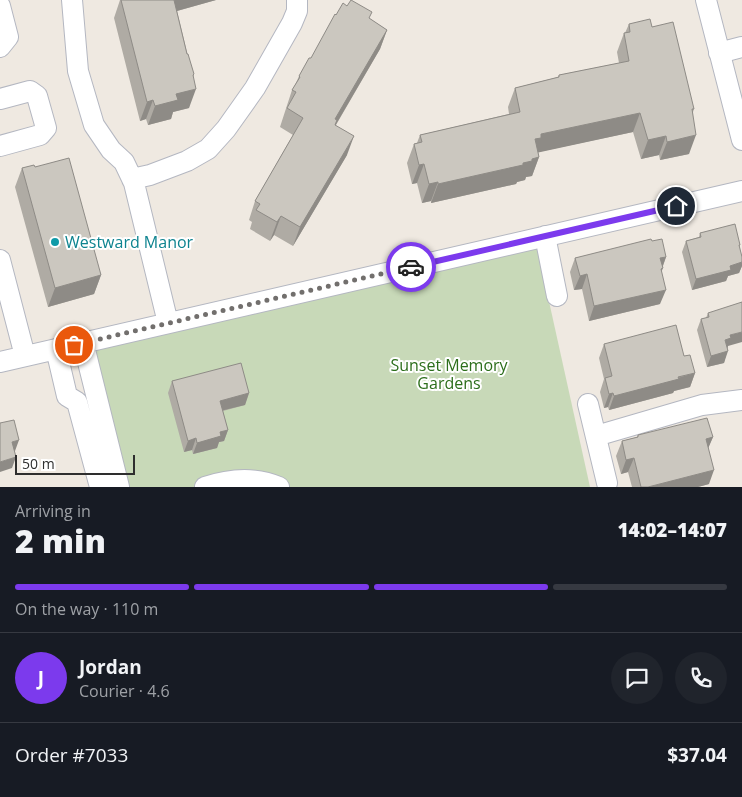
<!DOCTYPE html>
<html lang="en">
<head>
<meta charset="utf-8">
<style>
	:root { --surface:#171b24; --page:#20242c; --text:#f1f3f6; --muted:#9ea1a6; --line:#363941; --accent:#7c3aed }
	body { margin:0; font-family:"Open Sans",sans-serif; background:var(--page); color:var(--text); height:100vh; display:flex; flex-direction:column; font-size:19px; white-space:nowrap }
	* { box-sizing:border-box; margin:0 }
	p { font-size:16px; color:var(--muted) }
	.icon { flex:none; width:28px; height:28px; fill:none; stroke:currentColor; stroke-width:2; stroke-linecap:round; stroke-linejoin:round }
	.map { position:relative; height:487px; overflow:hidden }
	.panel { display:flex; flex-direction:column; background:var(--surface); flex:1 }
	.panel>* { flex:none }
	.scale { position:absolute; left:15px; bottom:12px; width:120px; box-sizing:border-box; padding-left:5px; border:2px solid #2e2e2e; border-top:0; font-size:14px; line-height:18px; white-space:nowrap; color:#2e2e2e; -webkit-text-stroke:4px #fff; paint-order:stroke }
	.pin { position:absolute; display:grid; place-items:center; width:42px; height:42px; color:#fff; margin:-21px; border:2px solid #fff; border-radius:50%; box-shadow:0 1px 5px #0007 }
	.courier { position:absolute; display:grid; place-items:center; width:50px; height:50px; margin:-25px; border:4px solid #7c3aed; border-radius:50%; background:#fff; color:#222; box-shadow:0 1px 6px #0007 }
	.summary em { font-style:normal; font-weight:800 }
	.summary div { display:flex; flex-direction:column-reverse }
	.summary { display:flex; align-items:center; justify-content:space-between; height:85px; padding:0 15px }
	h1 { font-size:32px; font-weight:800; line-height:38px }
	.bar { display:grid; grid-template-columns:repeat(4,1fr); gap:8px 5px; align-content:center; height:60px; padding:0 15px }
	.bar i { height:6px; border-radius:4px; background:var(--line) }
	.bar .current { background:var(--accent) }
	.bar p { grid-column:span 4 }
	.line { display:flex; align-items:center; gap:12px; padding:0 15px; border-top:1px solid var(--line) }
	.line div { flex:1 }
	.round { display:grid; place-items:center; flex:none; width:52px; height:52px; border-radius:26px; background:var(--page) }
	.map>svg:first-child { display:block }
</style>
</head>
<body>
<div class="map">
<svg width="742" height="487" viewBox="0 0 742 487">
	<rect width="100%" height="100%" fill="#efe9e1"/>
	<!-- cemetery -->
	<path fill="#c8d9b8" d="M535,238L590,487H112L74,345Z"/>
	<g fill="none" stroke-linecap="round" stroke-linejoin="round">
		<defs>
			<path id="minor" d="M72,0L78,71L94,125L111,150L124,162L134,183L168,323
				M706,0L742,140
				M0,6L8,37L0,47
				M719,53L742,47
				M0,99L30,91L37,96L46,128L40,135L0,146
				M132,179L150,175L187,161L208,149L226,129L255,88L292,23L297,11V0
				M545,236L557,296
				M0,260L25,356
				M83,342L119,487
				M56,349L67,396L77,402L100,487
				M0,362L742,191
				M588,404L607,483
				M596,436L702,405L742,400
				M205,487C229,479 256,477 279,487"/>
		</defs>
		<!-- minor casing -->
		<use href="#minor" stroke="#b4b7c1" stroke-width="22"/>
		<!-- minor -->
		<use href="#minor" stroke="#fff" stroke-width="20"/>
	</g>
	<!-- wall -->
	<path fill="#afaba4" d="M120,0H216L177,11L193,77L189,108L173,112L171,119L148,125L146,119L140,121L114,18Z
		M370,19L387,30L380,49L336,125L347,155L293,246L274,235L270,241L250,229L252,222L249,220L255,201L293,135L280,127L292,90L296,83L299,76L311,58Z
		M629,24L652,27L694,109L693,112L689,154L660,160L659,155L641,159L633,132L538,152L539,157L532,176L526,177L525,180L517,182L516,184L431,203V201L422,203L417,183L412,184L407,163L414,144L417,143L420,135L509,114L508,107L515,88L558,77L559,75L619,63L617,52L624,33H625Z
		M35,167L101,275L94,294L48,307L15,187L22,168Z
		M700,233L740,245L739,247L742,266L739,273L728,276L726,281L692,290L682,252L686,241L699,237Z
		M652,241L666,257L661,272L660,304L589,321L582,289L574,290L570,272L575,258Z
		M708,313L728,346L724,363L707,367L697,330L701,319L706,318Z
		M604,344L684,356L695,373L690,387L674,391L673,393L609,410L608,407L604,408L600,392L604,379L599,358Z
		M172,381L249,393L245,405L223,411L228,430L224,441L219,442L217,448L193,454L192,450L184,452L168,393Z
		M638,435L713,437L708,448L709,484L698,487H632L628,472L621,474L616,456L622,441L637,437Z"/>
	<!-- shaded-wall -->
	<path fill="#8e8b86" d="M171,0H216L166,14Z
		M387,30L380,49L335,126V119Z
		M194,74L188,91L196,89L189,108L173,112L171,119L148,125L155,106L176,94L193,75Z
		M153,100L146,119L140,121L147,102Z
		M640,113L633,132L536,153L535,139L541,134Z
		M696,135L689,154L660,160L667,142Z
		M354,136L347,155L293,246L300,227Z
		M666,136L659,155L641,159L648,140Z
		M539,157L532,176L526,177L525,180L517,182L516,184L431,203L438,184L523,163L532,159Z
		M424,164L417,183L412,184L419,165Z
		M438,182L431,201L422,203L429,184Z
		M281,216L274,235L270,241L277,222Z
		M666,257L662,268H663L657,283L660,258Z
		M742,262V266L739,273L728,276L726,281L692,290L696,279L730,266Z
		M587,274L582,289L574,290L580,276Z
		M101,275L94,294L48,307L55,288Z
		M666,290L660,304L589,321L594,306Z
		M742,332V342L728,346L727,349L725,340L730,335Z
		M728,351L724,363L707,367L711,356Z
		M695,373L690,387L674,391L673,393L609,410L614,396Z
		M249,393L245,405L216,412L220,401Z
		M613,393L608,407L604,408L609,394Z
		M228,430L224,441L219,442L217,448L193,454L197,443L220,432Z
		M713,437L707,451L706,439Z
		M196,438L192,450L184,452L188,441Z
		M19,440L15,451L8,454L12,442Z
		M16,457L12,468L0,472V462Z
		M634,458L628,472L621,474L626,460Z
		M714,470L709,484L698,487H648Z"/>
	<!-- building -->
	<path fill="#cbc7bf" stroke="#8e8b86" d="M121,0H174L187,54H188L194,74L193,75L196,89L176,94L178,100L155,106L153,100L147,102Z
		M351,0L372,12L369,18L387,30L335,119L337,120L335,125L354,136L300,227L281,216L277,222L256,210L260,204L255,201L303,118L287,108L296,92L292,90L300,77L299,76L309,58H311L335,14L336,15L343,3L347,6Z
		M650,19L652,27L673,22L694,109H692L696,135L667,142L666,136L648,140L640,113L541,134V138L535,139L539,157L532,159V161L523,163V165L438,184V182L429,184L424,164L419,165L414,144L422,142L420,135L520,112L515,88L559,77V75L629,61L624,33L630,32L629,24Z
		M69,158L101,275L55,288L22,168L34,165L35,167Z
		M735,224L740,245H739L742,257V262L730,266L731,270L696,279L686,241L701,237L700,233Z
		M651,239L652,241L662,239L666,257L660,258L663,268L661,269L666,290L594,306L587,274L580,276L575,258Z
		M742,302V332L730,335L731,338L725,340L728,351L711,356L701,319L709,317L708,313Z
		M676,325L684,356L690,355L695,373L678,377L679,379L614,396L613,393L609,394L605,378L612,376L604,344Z
		M241,363L249,393L220,401L228,430L220,432L221,436L197,443L196,438L188,441L172,381Z
		M707,418L713,437L706,439L714,470L648,487H641L634,458L626,460L622,441L638,437V435Z
		M14,420L19,440L12,442L16,457L0,462V423Z"/>
	<g fill="none" stroke-linecap="round" stroke-linejoin="round">
		<!-- done -->
		<path stroke="#726f6d" stroke-width="5" stroke-dasharray="0 9" d="M74,345L411,267"/>
		<!-- route -->
		<path stroke="#7c3aed" stroke-width="6" d="M411,267L676,206"/>
	</g>
	<!-- markers -->
	<circle fill="#0f9aa8" stroke="#fff" stroke-width="2" cx="55" cy="242" r="5"/>
	<g text-anchor="middle" dominant-baseline="central" stroke-width="4" stroke-linejoin="round" paint-order="stroke">
		<!-- culture labels -->
		<g font-size="16" fill="#0d838f" stroke="#fff" text-anchor="start">
			<text x="65" y="242">Westward Manor</text>
		</g>
		<!-- park labels -->
		<g font-size="16" fill="#2c6e1b" stroke="#fff">
			<text x="449" y="365">Sunset Memory<tspan x="449" dy="18">Gardens</tspan></text>
		</g>
	</g>
</svg>
<div class="scale">50 m</div>
<div class="pin" style="left:74px;top:345px;background:#ea580c"><svg class="icon" aria-label="bag" viewBox="0 0 24 24"><path d="M5 8h14l-1 12H6zM9 8a3 3 0 0 1 6 0"/></svg></div>
<div class="pin" style="left:676px;top:206px;background:#1f2937"><svg class="icon" aria-label="home" viewBox="0 0 24 24"><path d="M3 11l9-7 9 7M6 9v11h12V9"/></svg></div>
<div class="courier" style="left:411px;top:267px"><svg class="icon" aria-label="car" viewBox="0 0 24 24"><path d="M5 17H2v-5l4-1 3-4h7l3 4 3 1v5h-3M9 17h6M6 11h13"/><circle cx="7" cy="17" r="2"/><circle cx="17" cy="17" r="2"/></svg></div>
</div>
<section class="panel">
<div class="summary"><div><h1>2 min</h1><p>Arriving in</p></div><em>14:02–14:07</em></div>
<div class="bar"><i class="current"></i><i class="current"></i><i class="current"></i><i></i><p>On the way · 110 m</p></div>
<div class="line" style="height:90px"><b class="round" style="background:var(--accent);color:#fff">J</b><div><b>Jordan</b><p>Courier · 4.6</p></div><a class="round"><svg class="icon" aria-label="chat" viewBox="0 0 24 24"><path d="M4 5h16v11H9l-5 4z"/></svg></a><a class="round"><svg class="icon" aria-label="phone" viewBox="0 0 24 24"><path d="M5 4h4l2 5-3 2q2 4 5 5l2-3 5 2v4C11 20 4 13 5 4z"/></svg></a></div>
<div class="line" style="height:65px"><div>Order #7033</div><b>$37.04</b></div>
</section>
</body>
</html>
